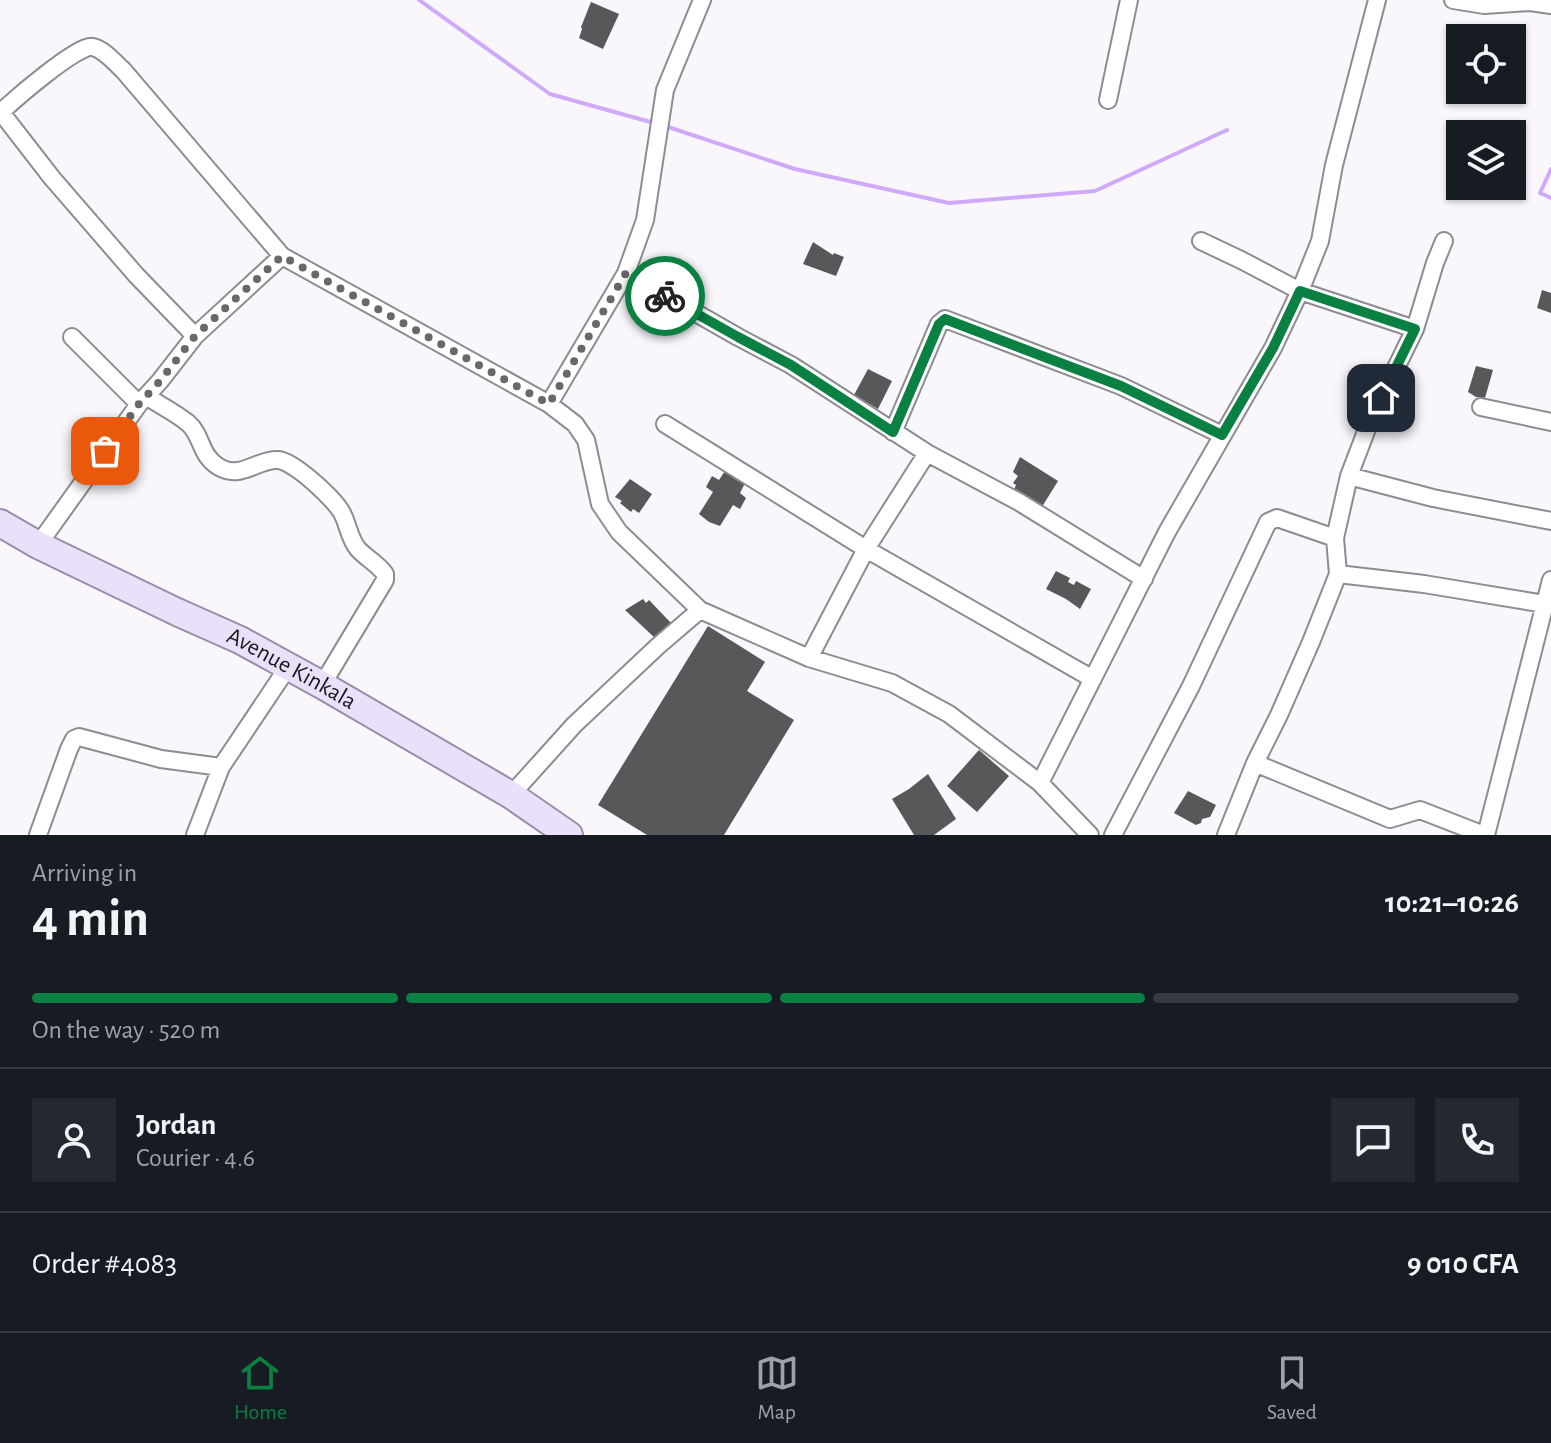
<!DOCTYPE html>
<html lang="en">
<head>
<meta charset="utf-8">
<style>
	:root { --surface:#171b24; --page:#242831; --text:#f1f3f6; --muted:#9ea1a6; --line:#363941; --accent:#0b8043 }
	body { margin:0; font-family:"Alegreya Sans",sans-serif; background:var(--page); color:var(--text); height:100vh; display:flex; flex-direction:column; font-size:30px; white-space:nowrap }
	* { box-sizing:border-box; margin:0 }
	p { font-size:26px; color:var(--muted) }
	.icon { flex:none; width:44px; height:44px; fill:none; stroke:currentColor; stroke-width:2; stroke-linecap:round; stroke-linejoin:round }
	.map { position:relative; height:835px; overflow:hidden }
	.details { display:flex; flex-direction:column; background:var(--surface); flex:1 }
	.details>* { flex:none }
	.fabs { position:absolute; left:1446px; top:24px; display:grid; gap:16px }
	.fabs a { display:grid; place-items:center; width:80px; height:80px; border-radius:0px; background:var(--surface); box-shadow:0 2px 6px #0004; font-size:40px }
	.pin { position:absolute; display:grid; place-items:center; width:68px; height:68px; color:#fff; margin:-34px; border-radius:16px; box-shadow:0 4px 12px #0006 }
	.courier { position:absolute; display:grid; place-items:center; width:80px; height:80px; margin:-40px; border:6px solid #0b8043; border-radius:50%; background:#fff; color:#222; box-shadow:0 2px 10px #0007 }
	.overview em { font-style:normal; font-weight:700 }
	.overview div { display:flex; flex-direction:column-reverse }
	.overview { display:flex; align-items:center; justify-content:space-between; height:136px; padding:0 32px }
	h1 { font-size:52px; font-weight:700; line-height:60px }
	.bar { display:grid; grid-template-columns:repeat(4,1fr); gap:12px 8px; align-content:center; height:96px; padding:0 32px }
	.bar i { height:10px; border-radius:6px; background:var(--line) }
	.bar .active { background:var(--accent) }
	.bar p { grid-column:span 4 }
	.line { display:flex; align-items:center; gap:20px; padding:0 32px; border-top:2px solid var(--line) }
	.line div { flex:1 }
	.round { display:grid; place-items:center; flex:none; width:84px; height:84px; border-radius:0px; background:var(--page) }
	.tabs { display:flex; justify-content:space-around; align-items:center; height:112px; border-top:2px solid var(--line); background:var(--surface); font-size:22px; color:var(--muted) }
	.tabs a { display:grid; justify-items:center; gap:4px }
	.tabs .active { color:var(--accent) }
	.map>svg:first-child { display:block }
</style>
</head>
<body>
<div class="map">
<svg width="1551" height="835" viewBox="0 0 1551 835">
	<rect width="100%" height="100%" fill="#f9f7fc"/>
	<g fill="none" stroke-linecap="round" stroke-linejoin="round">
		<!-- stream -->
		<path stroke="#cfaafb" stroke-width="4" d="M419,0L550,94L654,123
			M662,125L795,169L949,203L1095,191L1227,130
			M1551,169L1540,193L1551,198"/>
	</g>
	<!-- building -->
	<path fill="#58575a" d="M591,2L619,14L603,49L579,38L582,29L581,27Z
		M813,242L833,255L834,253L844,257L836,276L803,264Z
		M1542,290L1551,293V313L1537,308Z
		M1476,366L1493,370L1485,398L1476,397L1468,392Z
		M868,369L892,381L878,409L854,395Z
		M1020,457L1058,481L1040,510L1013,492L1016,485L1013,483L1018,476L1013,472Z
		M725,471L735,479L745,483L740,493L746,498L740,509L733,505L720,526L709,522L699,514L713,492L706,487L712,476L719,480Z
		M630,479L652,494L639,513L633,509L631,512L620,503L622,501L615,497Z
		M1056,571L1070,578L1068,582L1074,585L1076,581L1091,589L1080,609L1066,599L1046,589Z
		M643,599L646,603L649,600L671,623L655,638L625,610Z
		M708,626L765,662L747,691L794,720L724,835H647L598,805Z
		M979,750L1009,776L977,812L947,786Z
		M928,774L956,819L934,835H914L892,799L909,789Z
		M1188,791L1216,805L1210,817L1202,819L1201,823L1196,825L1174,813Z"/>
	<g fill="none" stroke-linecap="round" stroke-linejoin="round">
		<defs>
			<path id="minor" d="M1453,0L1484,5L1530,2L1551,5
				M1108,100L1129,0
				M0,111L52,178L136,275L195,336
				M1,112C14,100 79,43 93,47C105,50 115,63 123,70L282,256L549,404L575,424L586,440L600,504L619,532L700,610L809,658L892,683L949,714L1040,783L1090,835
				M1201,241L1241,260L1300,291L1415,329
				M626,273L738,337L791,365L927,453L1019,502L1144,579
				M72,337L139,404
				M146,396C160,405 176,413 188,423C203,436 199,455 219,467C241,480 257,459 278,460C294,461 337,501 343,515C348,525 350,540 358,549C366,558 378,564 385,574V580L322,685
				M549,404L626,273L645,220L665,90L702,0
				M1481,407L1551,422
				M665,424L866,549L1093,679
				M893,432L939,324L945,319L1121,386L1222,435
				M1349,476L1433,498L1551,521
				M38,545L139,404L160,381L195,336L282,256
				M1338,574L1424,584L1551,605
				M809,658L866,549L927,453
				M1255,763L1390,819L1420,810L1484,835
				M1040,783L1167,532L1273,348L1300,291L1320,241L1334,165L1377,0
				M511,795L574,725L658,646L700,610
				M38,835L69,749L74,739L79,737L161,759L221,767
				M195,835L221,767L288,667
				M1113,835L1191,686L1268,522L1277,518L1335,538
				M1226,835L1255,763L1279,715L1311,642L1338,574L1335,538L1349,476L1370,421L1415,329L1435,263L1444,241
				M1486,835L1551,580"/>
			<g id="primary">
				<path id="s1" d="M0,523L38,545L177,612L240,640L322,685L511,795L569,835"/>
			</g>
		</defs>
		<!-- minor casing -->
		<use href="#minor" stroke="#8e8c90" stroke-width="20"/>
		<!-- primary casing -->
		<use href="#primary" stroke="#998daa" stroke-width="30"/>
		<!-- minor -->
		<use href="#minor" stroke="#fff" stroke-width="16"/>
		<!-- primary -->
		<use href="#primary" stroke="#ebe0fa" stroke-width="26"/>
	</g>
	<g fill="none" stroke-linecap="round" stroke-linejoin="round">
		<!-- done -->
		<path stroke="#68676a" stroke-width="8" stroke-dasharray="0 14.4" d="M105,451L139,404L160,381L195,336L282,256L549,404L626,273L665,296"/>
		<!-- route -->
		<path stroke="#0b8043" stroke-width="10" d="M665,296L738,337L791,365L893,432L939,324L945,319L1121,386L1222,435L1273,348L1300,291L1415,329L1381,398"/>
	</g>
	<g text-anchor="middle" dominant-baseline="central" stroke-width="8" stroke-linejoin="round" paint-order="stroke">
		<!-- street labels -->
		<g font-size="24" fill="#1a191b" stroke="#f9f7fc">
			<text stroke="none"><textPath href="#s1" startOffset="326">Avenue Kinkala</textPath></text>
		</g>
	</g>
</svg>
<div class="fabs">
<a><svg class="icon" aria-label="locate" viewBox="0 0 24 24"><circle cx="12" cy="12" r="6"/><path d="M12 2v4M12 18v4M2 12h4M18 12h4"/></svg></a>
<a><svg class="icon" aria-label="layers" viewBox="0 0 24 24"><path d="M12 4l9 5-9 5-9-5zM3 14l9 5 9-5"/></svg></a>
</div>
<div class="pin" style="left:105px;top:451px;background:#ea580c"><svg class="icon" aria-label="bag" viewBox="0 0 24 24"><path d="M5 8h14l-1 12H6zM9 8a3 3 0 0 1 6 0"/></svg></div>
<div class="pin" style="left:1381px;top:398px;background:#1f2937"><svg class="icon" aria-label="home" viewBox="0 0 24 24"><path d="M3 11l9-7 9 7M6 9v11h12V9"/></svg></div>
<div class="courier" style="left:665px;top:296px"><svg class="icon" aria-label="bike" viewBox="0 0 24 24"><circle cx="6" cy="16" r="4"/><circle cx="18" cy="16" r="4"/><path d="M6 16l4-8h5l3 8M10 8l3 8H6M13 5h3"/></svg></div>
</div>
<section class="details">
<div class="overview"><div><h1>4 min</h1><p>Arriving in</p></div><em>10:21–10:26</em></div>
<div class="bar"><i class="active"></i><i class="active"></i><i class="active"></i><i></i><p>On the way · 520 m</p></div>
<div class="line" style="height:144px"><a class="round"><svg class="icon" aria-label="person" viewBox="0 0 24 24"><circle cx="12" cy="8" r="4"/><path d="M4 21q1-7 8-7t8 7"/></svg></a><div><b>Jordan</b><p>Courier · 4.6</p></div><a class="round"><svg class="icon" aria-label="chat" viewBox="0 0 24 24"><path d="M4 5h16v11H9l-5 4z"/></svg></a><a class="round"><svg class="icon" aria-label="phone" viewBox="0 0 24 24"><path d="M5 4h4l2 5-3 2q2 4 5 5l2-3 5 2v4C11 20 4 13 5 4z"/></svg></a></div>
<div class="line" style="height:104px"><div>Order #4083</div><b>9 010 CFA</b></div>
</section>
<nav class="tabs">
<a class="active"><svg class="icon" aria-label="home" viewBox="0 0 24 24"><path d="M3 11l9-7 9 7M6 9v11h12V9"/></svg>Home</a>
<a><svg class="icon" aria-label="map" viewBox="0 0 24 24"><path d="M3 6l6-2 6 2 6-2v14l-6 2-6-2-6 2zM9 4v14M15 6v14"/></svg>Map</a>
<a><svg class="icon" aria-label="saved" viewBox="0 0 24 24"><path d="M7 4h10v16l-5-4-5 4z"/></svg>Saved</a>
</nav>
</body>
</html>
